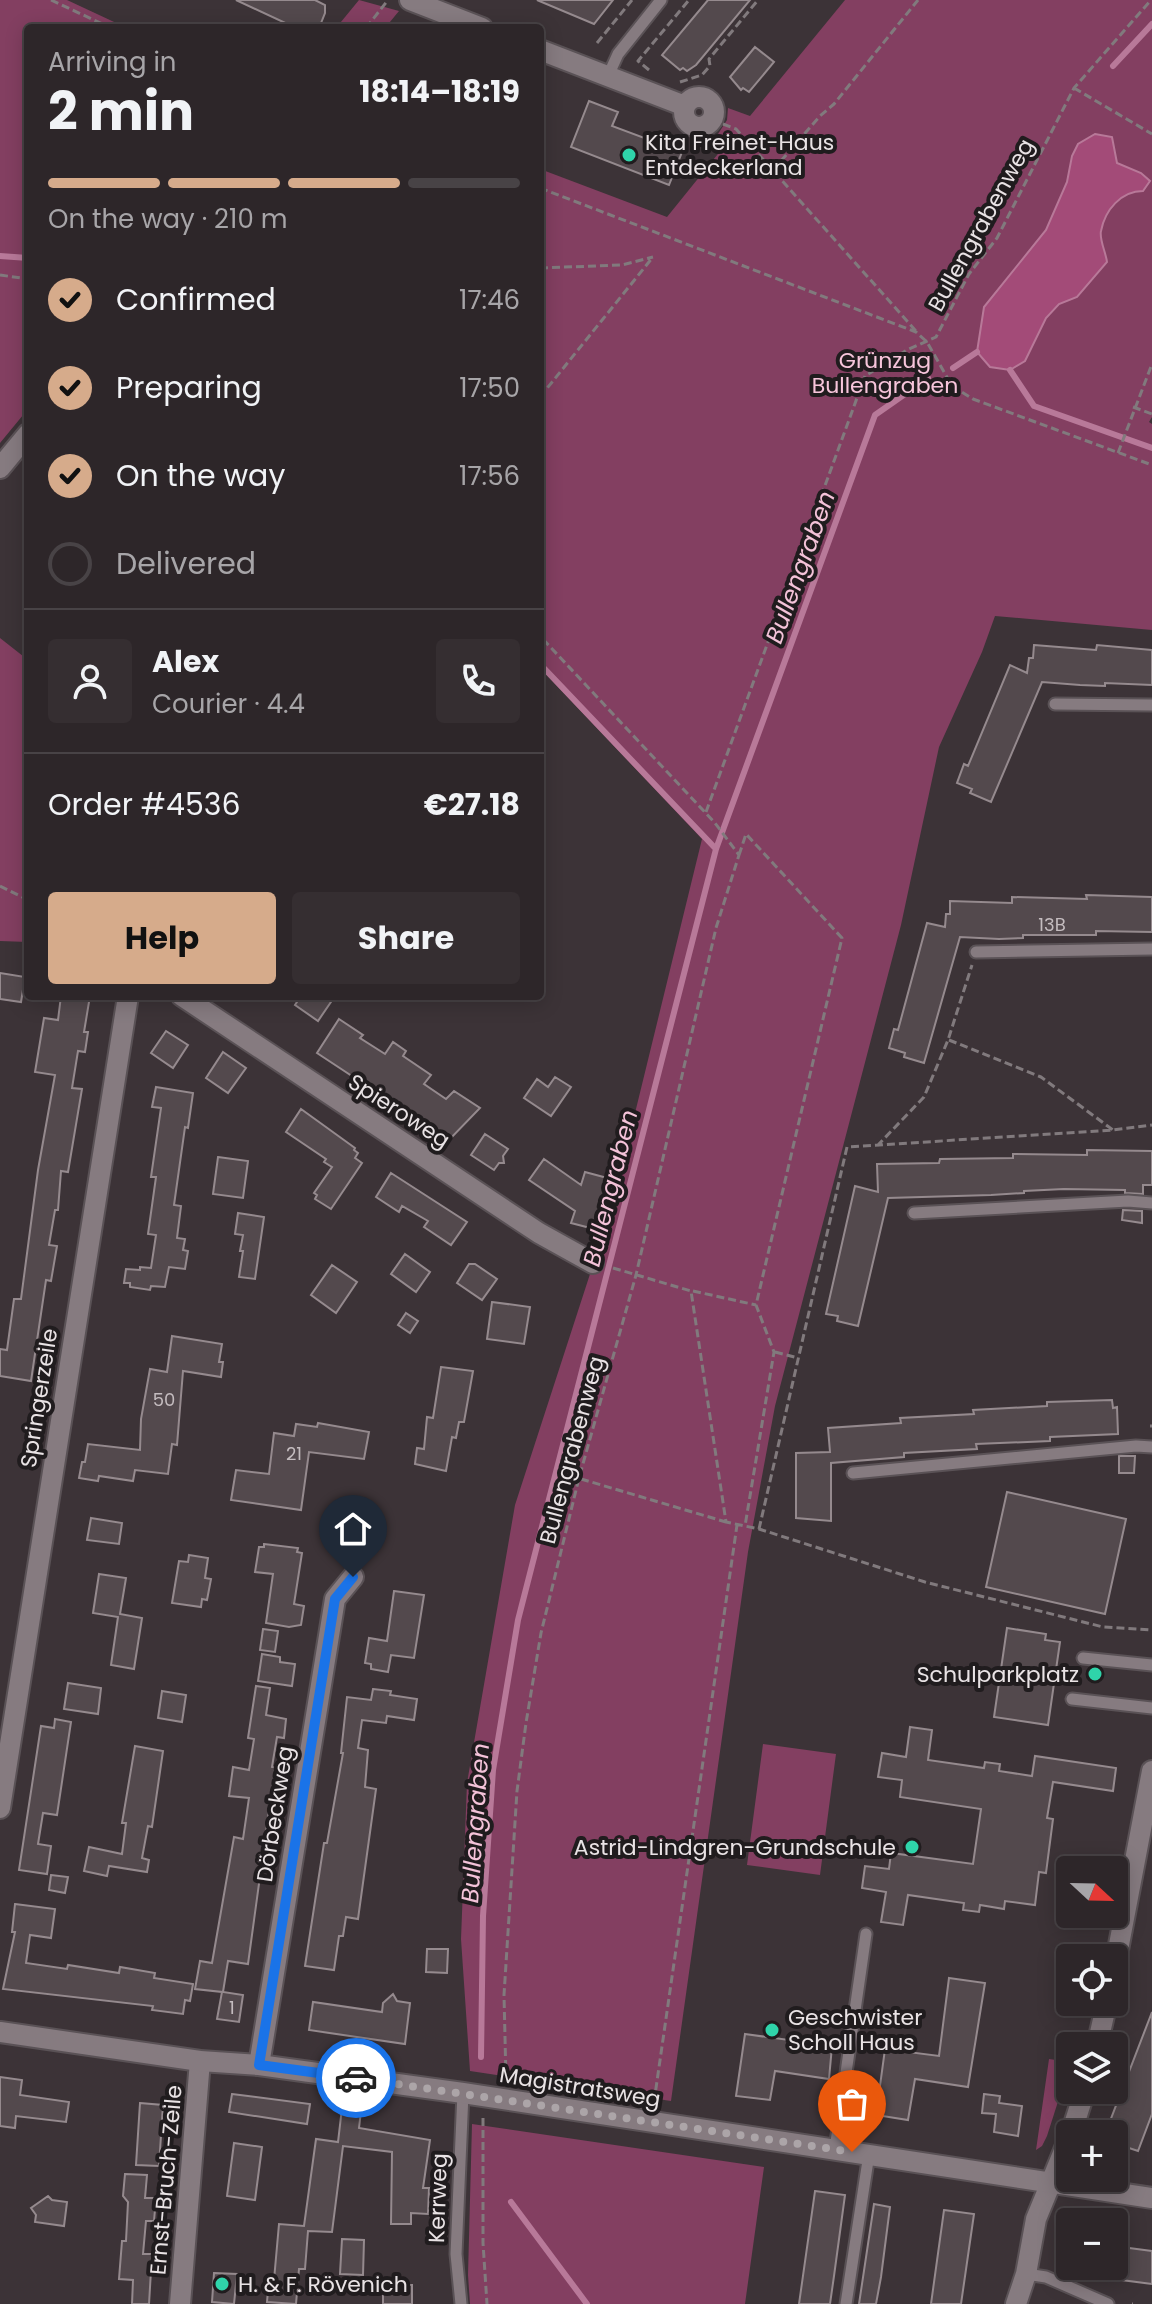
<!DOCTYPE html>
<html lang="en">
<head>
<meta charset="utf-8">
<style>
	:root { --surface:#2d2629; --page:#352e31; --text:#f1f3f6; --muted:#a7a5a8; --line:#484346; --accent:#d6ab8b }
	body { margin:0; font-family:Poppins,sans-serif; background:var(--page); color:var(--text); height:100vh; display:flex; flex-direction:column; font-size:30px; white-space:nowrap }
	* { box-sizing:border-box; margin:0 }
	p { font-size:26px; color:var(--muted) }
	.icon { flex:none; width:44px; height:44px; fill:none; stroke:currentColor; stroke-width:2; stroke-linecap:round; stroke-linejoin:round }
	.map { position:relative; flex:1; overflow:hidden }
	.drawer { position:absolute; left:24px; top:24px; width:520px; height:976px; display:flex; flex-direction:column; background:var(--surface); border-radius:8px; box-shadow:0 4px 20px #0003,0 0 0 2px var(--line) }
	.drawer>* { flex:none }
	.needle { width:52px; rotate:112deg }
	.controls { position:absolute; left:1056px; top:1856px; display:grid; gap:16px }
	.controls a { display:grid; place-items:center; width:72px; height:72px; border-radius:8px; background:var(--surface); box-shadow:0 4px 20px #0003,0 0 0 2px var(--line); font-size:40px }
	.pin { position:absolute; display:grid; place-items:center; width:68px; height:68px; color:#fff; margin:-82px -34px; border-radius:50% 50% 50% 0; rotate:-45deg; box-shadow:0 0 8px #0007 }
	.pin .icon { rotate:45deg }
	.courier { position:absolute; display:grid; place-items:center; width:80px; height:80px; margin:-40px; border:6px solid #1a73e8; border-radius:50%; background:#fff; color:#222; box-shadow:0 2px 10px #0007 }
	.overview em { font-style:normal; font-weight:700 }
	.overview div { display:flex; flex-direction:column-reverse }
	.overview { display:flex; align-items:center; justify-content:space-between; height:136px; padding:0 24px }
	h1 { font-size:52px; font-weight:700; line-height:60px }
	.bar { display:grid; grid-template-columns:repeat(4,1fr); gap:12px 8px; align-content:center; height:96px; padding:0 24px }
	.bar i { height:10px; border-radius:6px; background:var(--line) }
	.bar .selected { background:var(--accent) }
	.bar p { grid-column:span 4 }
	.line { display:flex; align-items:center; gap:20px; padding:0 24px; border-top:2px solid var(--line) }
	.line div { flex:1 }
	.round { display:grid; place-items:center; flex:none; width:84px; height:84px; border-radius:8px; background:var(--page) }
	ol { padding:0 24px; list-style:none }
	li { display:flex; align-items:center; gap:24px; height:88px }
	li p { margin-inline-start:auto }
	li .icon { padding:8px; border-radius:50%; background:var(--accent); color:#111; stroke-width:4 }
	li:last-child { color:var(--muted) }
	li i { width:44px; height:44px; border:4px solid var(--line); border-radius:50% }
	.primary-button { display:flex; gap:16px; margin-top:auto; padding:16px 24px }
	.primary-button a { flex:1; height:92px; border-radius:8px; background:var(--accent); color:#111; font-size:32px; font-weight:700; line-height:92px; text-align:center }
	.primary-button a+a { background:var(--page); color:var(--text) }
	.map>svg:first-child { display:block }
</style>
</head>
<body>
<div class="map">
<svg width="1152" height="2304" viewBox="0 0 1152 2304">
	<rect width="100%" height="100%" fill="#3c3337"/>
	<!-- green -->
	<path fill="#833f61" d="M0,0H67L127,28H28V409L0,443Z
		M359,0L399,11L385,28H336Z
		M845,0H1152V417L1149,422L1152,424V630L995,616L982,652L939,747L901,925L775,1406L748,1552L671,2101L470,2071L461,1939L467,1783L515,1505L590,1274L636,1109L702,839L540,668V169L667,217L730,139L718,134L727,120L728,108L750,116Z
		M0,638L28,660V942L0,941Z
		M763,1744L836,1754L820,1875L747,1865Z
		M1049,2059L1070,2062V2064L1047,2136L1042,2146L1036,2150Z
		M472,2124L764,2167L745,2304H470L468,2275Z"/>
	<!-- water -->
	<path fill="#a34b78" stroke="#b87999" stroke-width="2" d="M1095,134L1112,137L1117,163L1141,173L1150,181L1143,191C1121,191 1105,210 1101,231C1099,239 1106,253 1107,262L1077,297L1059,304L1046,318L1025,361L1010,370L990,367L977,352L984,307L1046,230L1067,182L1072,156L1078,144Z"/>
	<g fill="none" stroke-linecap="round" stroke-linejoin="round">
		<!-- stream -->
		<path stroke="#b87999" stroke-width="6" d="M1113,66L1152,24
			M0,256L28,258
			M953,368L977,352
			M1010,370L1034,406L1152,448
			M540,664L716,849
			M481,2057L483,1916L493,1770L518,1620L716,849L875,415L928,378
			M511,2202L587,2304"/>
	</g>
	<!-- building -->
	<path fill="#53494d" stroke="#958a8e" stroke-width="2" d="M236,0H315L325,5V13L319,28H296Z
		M537,0H613L594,24Z
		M708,0H750L696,65L687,71L683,68L680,70L662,55Z
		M755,47L774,62L749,92L743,88L741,90L730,77Z
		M589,101L618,112L612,126L682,152L669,185L571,147Z
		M1034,645L1096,650L1097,645L1152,650V685L1105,683V686L1080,685L1042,682L991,802L970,793L972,789L957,783L964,764L968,766L1010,665L1027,673L1029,658H1033Z
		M1086,895L1152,897V932L1096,931V935H1023V938L999,939L960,937L924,1063L904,1057L905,1053L889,1048L894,1029L898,1030L927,923L945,927L946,914H950V901L1012,903V897L1087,899Z
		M0,973L25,977L21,1002L0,999Z
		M61,996H90L84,1032H88L85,1052L78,1051L72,1088L82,1089L68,1172L61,1171L58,1210H55L49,1245L57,1246L51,1281L46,1280L31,1381L0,1376V1349L7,1350L14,1299H21L38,1170L55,1075L35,1072L44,1018L58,1020Z
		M301,996H335L318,1021L295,1005Z
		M339,1019L363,1035L360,1038L385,1054L393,1042L406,1051L403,1056L431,1075L424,1084L446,1099L454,1091L480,1108L449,1140L317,1053Z
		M166,1031L188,1045L173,1068L151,1053Z
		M223,1052L246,1068L228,1093L206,1078Z
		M555,1077L571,1087L551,1116L524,1098L537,1079L548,1087Z
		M156,1087L193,1093L188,1128L185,1127L174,1205L181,1206L177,1238L185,1239L183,1250L188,1251L185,1269L169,1267L165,1287L151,1286L150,1290L130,1287V1283H124L126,1269L140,1270V1267L151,1268L156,1235L148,1234L156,1177H151L161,1108L152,1107Z
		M301,1109L355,1148L354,1150L358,1153L355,1158L362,1163L331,1209L315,1199L317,1195L314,1193L332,1167L324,1162L326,1159L286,1132Z
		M485,1134L508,1149L503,1156L504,1163H499L494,1170L471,1155Z
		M1087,1150L1152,1151V1185H1143V1194L1125,1193V1190L1064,1189L1024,1191V1193L991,1195L888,1198L858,1326L837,1321L838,1316L826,1314L855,1186L878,1192L877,1164L939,1163L940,1159L1013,1158V1154L1087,1155Z
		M218,1157L248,1161L243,1198L213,1194Z
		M544,1159L581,1185L585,1172L611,1179L598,1230L571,1223L575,1211L529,1180Z
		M391,1173L467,1222L451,1245L424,1227L428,1221L402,1206L399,1212L376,1197Z
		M1123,1210L1142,1211V1223L1122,1220Z
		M238,1213L264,1217L255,1279L239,1277L243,1251H240L243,1235L235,1234Z
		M405,1254L430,1272L416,1292L391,1274Z
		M469,1264H475L497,1279L482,1300L457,1283Z
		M332,1265L357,1282L336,1313L311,1295Z
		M492,1302L530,1307L524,1344L487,1339Z
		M406,1313L418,1321L410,1333L398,1325Z
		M172,1336L222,1344L219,1362H223L221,1377L183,1371L177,1445L172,1444L168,1474L135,1470L133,1481L99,1476L98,1481L79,1478L82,1462H85L88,1444L140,1450L141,1419L150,1369L167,1372Z
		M441,1367L473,1371L464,1422H459L456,1438L452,1437L446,1471L415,1464L417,1448L424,1449L427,1417L433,1418Z
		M1112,1400L1113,1408L1117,1407L1118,1434L1050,1437V1441L976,1444L977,1449L904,1453V1457L831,1463V1521L796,1518V1453L830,1452L828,1428L901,1423L900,1418L974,1414L973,1410L1047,1406V1402Z
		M318,1423L369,1432L364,1459L309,1452L301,1510L231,1500L236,1470L269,1474L274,1433L294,1436L296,1424L317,1427Z
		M1119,1456H1135L1134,1473H1119Z
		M1007,1492L1126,1519L1105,1614L986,1587Z
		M91,1518L122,1523L119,1544L87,1540Z
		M264,1544L298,1548L297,1552L302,1553L294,1604L304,1606L301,1625L289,1627L266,1623L273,1574L255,1572L259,1547H264Z
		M189,1555L208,1558L205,1578L211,1579L207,1600L202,1599L201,1607L172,1603L179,1561L188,1562Z
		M99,1574L126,1578L120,1614L142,1618L134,1669L111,1665L118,1617L93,1613Z
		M394,1591L424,1595L414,1658L391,1655L388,1672L371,1669V1664L365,1663L369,1638L387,1641Z
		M1007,1628L1046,1634L1045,1640L1060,1642L1048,1725L994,1717Z
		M263,1629L278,1631L275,1652L260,1650Z
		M262,1654L280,1657V1662L295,1664L292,1686L258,1681Z
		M68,1683L101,1688L98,1714L64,1709Z
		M256,1686L270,1688L266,1715L286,1719L284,1738L277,1737L272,1767L279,1768L274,1796H271L248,1964L228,1961L223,1992L243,1995L239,2022L217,2019L222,1992L195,1989L200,1961L212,1963L234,1837L243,1839L249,1798L229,1796L233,1767L249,1770L254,1739L248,1738Z
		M373,1689L391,1691L390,1695L417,1699L414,1720L387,1716L386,1723L362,1720L358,1748L368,1750L365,1787L376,1789L358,1919L346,1917L343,1936H339L334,1970L305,1966L324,1843H327L343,1753H341L347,1697L371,1700Z
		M162,1691L186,1695L182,1722L158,1718Z
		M55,1719L71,1722L57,1815L43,1813L38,1844L51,1846L47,1874L19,1870L41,1726L54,1728Z
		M910,1727L932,1730L928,1760L984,1768L985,1762L1000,1764L999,1771L1032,1776L1035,1756L1116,1768L1113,1791L1053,1782L1047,1818L1053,1819L1046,1873L1039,1872L1035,1905L1005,1901L1004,1909L980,1905L979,1912L963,1910L964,1903L908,1895L903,1925L881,1922L886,1892L862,1888L865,1866L889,1869L891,1853L973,1864L981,1809L900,1797L902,1780L878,1777L882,1753L906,1757Z
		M135,1746L163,1751L152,1827L148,1826L142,1858L149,1860L147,1872L109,1866L107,1876L84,1871L89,1847L122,1854L126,1823H122Z
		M51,1875L68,1877L65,1893L49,1890Z
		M15,1904L55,1909L51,1938L30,1935L26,1963L67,1969L68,1965L119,1973L120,1967L155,1973L154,1978L193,1984L190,2001L185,2000L183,2014L152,2010L153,2006L3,1989L15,1932H12Z
		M427,1949H448L447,1973L426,1972Z
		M949,1978L985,1983L968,2087L915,2079L908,2120L876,2115L885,2049L939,2056Z
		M393,1994L397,2001L410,2003L405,2044L309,2030L313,2002L382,2012L383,2003Z
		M1152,2012V2114L1138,2151L1114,2143V2134H1107V2129Z
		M745,2034L832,2046L829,2079L775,2071L770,2100L736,2096Z
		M0,2077L22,2080L20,2095L69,2102L66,2122L16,2116L15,2128L0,2126Z
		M232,2094L310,2104L307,2124L229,2112Z
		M984,2094L1000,2096L999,2103L1022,2106L1018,2136L994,2132L996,2114L982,2113Z
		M140,2103L163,2105L159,2166L136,2165Z
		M342,2108L361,2111L359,2128L430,2140L423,2188H429L428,2214L411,2213V2224H391L392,2152L343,2146L332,2232L308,2231L305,2269H299L296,2304L267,2302L269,2279L274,2280L279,2224L304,2226L316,2139L338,2142Z
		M234,2143L262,2147L255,2200L227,2196Z
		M125,2174L147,2175L145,2198H156L154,2221H146L143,2254H152L149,2304H132L133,2280L119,2279L122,2241H126L128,2202L123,2196Z
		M815,2191L845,2195L834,2276L830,2304H799Z
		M48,2196L52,2200L67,2202L64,2226L35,2222L36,2215L31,2208Z
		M874,2204L890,2207L881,2277L876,2304H859Z
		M944,2210L974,2214L961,2304H931Z
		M342,2239L364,2240L363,2275L340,2274Z
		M1114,2246L1152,2251V2284L1114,2279Z
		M214,2273L237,2274L234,2304L212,2302Z
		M383,2285H412V2304H383Z"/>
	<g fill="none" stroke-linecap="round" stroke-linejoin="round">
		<defs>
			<path id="service" d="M608,76L618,54L661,0
				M1055,704L1152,705
				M976,952L1152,949
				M914,1213L1128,1201L1152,1203
				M853,1473L1136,1446L1152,1447
				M1083,1658L1152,1665
				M1072,1699L1152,1708
				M835,2149L866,1934
				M1026,2274L1046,2277L1108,2304
				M461,2304L456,2254L463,2093
				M846,2304L869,2154"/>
			<path id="minor" d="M410,0L482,28
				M540,50L685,106
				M684 112a15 15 0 1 1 30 0a15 15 0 1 1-30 0Z
				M0,468L28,434
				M182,996L539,1233L593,1263
				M0,1808L128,996
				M1114,1971L1152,1771
				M1097,2046L1107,2002
				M259,2065L335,1599L353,1577
				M1071,2134L1085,2090
				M180,2304L200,2061
				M1016,2304L1026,2274L1036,2219L1070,2136"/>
			<path id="tertiary" d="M0,2032L200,2061L259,2065L463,2093L1152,2198"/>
		</defs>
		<!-- service casing -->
		<use href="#service" stroke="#5a5256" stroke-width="15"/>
		<!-- minor casing -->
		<use href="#minor" stroke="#5a5256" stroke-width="24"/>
		<!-- tertiary casing -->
		<use href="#tertiary" stroke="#5a5256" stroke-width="24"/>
		<!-- path -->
		<path stroke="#817a7d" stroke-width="3" stroke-dasharray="8 4" stroke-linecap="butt" d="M51,0L111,28
			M366,28L388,0
			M597,43L632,0
			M649,70L638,61L689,0
			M680,82L702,75L710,66L709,59L758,0
			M1074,88L1152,134
			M723,124L736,129L916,331
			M773,170L820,116L834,104L918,0
			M540,188L916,332L927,342L952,386L973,399L1152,465
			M540,268L622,265L653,257
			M0,275L28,279
			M540,397L653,257
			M1133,407L1152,414
			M1118,453L1152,364
			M706,812L865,376L907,350L936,337L969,274L997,238L1074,88L1151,0
			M739,855L746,834L842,938L756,1305L774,1352L745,1526
			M0,886L28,900
			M949,1040L1041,1077L1113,1130
			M877,1146L924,1097L948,1040L972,965
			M613,1268L691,1291L726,1522L759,1529L925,1582L1103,1627L1152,1630
			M693,1291L756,1305
			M775,1352L798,1358
			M1150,1426H1152
			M581,1479L726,1522
			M759,1529L847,1147L1113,1130L1152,1125
			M506,2080L504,1995L517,1791L526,1723L541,1633L579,1478L636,1275L716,928L739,855L715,823L540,636
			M654,2102L737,1525
			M483,2118V2243L487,2304
			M1132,2304H1133"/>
		<!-- service -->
		<use href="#service" stroke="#867b80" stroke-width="11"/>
		<!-- minor -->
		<use href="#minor" stroke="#867b80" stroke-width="20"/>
		<!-- tertiary -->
		<use href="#tertiary" stroke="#867b80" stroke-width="20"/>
	</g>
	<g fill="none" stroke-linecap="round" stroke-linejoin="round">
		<!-- done -->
		<path stroke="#aca5a8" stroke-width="8" stroke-dasharray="0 14.4" d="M356,2078L852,2152"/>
		<!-- route -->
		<path stroke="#1a73e8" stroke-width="10" d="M353,1577L335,1599L259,2065L356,2078"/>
	</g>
	<!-- markers -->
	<g fill="#2fd4aa" stroke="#201c1e" stroke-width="3">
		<circle cx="629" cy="155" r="8"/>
		<circle cx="1095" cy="1674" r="8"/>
		<circle cx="912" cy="1847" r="8"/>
		<circle cx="772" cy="2030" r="8"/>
		<circle cx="222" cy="2284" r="8"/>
	</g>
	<g text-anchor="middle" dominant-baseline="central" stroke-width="8" stroke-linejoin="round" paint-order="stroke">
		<!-- number labels -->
		<g font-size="18" fill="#c4bcbf">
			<text x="1052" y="924">13B</text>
			<text x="164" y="1399">50</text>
			<text x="294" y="1453">21</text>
			<text x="232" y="2007">1</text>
		</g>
		<!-- poi labels -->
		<g font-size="22" fill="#e9e3e5" stroke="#201c1e" text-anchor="start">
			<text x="645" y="142">Kita Freinet-Haus<tspan x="645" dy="25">Entdeckerland</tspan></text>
			<text x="1079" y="1674" text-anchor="end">Schulparkplatz</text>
			<text x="896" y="1847" text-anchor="end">Astrid-Lindgren-Grundschule</text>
			<text x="788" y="2017">Geschwister<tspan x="788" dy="25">Scholl Haus</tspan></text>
			<text x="238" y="2284">H. &amp; F. Rövenich</text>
		</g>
		<!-- street labels -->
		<g font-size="22" fill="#e9e3e5" stroke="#201c1e">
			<text transform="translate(981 225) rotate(-61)">Bullengrabenweg</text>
			<text transform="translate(399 1111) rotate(33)">Spieroweg</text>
			<text transform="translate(39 1398) rotate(-81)">Springerzeile</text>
			<text transform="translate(572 1450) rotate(-75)">Bullengrabenweg</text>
			<text transform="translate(275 1814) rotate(-81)">Dörbeckweg</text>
			<text transform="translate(580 2087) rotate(9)">Magistratsweg</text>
			<text transform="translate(166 2180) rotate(-85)">Ernst-Bruch-Zeile</text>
			<text transform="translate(438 2198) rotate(-88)">Kerrweg</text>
		</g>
		<!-- park labels -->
		<g font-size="22" fill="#f7c5db" stroke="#201c1e">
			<text x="885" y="360">Grünzug<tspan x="885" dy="25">Bullengraben</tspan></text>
		</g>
		<!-- water labels -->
		<g font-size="24" font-style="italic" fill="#f4c3d9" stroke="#201c1e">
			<text transform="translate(800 567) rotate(-70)">Bullengraben</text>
			<text transform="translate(610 1188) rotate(-76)">Bullengraben</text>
			<text transform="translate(475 1823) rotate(-86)">Bullengraben</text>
		</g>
	</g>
</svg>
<div class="controls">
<a><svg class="needle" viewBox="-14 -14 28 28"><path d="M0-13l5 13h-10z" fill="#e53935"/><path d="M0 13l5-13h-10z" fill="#a7a5a8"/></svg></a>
<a><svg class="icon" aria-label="locate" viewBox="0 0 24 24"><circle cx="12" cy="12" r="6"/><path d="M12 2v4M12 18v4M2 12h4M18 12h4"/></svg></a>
<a><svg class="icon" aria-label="layers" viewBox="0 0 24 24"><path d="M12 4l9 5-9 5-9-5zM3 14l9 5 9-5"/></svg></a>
<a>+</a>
<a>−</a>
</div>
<div class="pin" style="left:852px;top:2152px;background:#ea580c"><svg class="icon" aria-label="bag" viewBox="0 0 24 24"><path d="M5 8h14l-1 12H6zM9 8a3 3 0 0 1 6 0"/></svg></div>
<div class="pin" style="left:353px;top:1577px;background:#1f2937"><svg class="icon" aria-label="home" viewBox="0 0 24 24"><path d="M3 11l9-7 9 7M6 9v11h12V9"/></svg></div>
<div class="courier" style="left:356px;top:2078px"><svg class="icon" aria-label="car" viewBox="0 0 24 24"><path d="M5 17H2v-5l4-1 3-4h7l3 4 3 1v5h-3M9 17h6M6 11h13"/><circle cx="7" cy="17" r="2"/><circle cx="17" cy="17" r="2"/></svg></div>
<section class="drawer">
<div class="overview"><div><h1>2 min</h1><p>Arriving in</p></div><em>18:14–18:19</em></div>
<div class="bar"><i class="selected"></i><i class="selected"></i><i class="selected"></i><i></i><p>On the way · 210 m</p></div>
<ol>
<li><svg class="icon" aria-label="check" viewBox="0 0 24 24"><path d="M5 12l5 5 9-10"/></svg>Confirmed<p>17:46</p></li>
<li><svg class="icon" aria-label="check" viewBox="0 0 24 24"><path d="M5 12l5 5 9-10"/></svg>Preparing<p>17:50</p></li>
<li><svg class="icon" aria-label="check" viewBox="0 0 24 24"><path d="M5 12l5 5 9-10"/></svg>On the way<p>17:56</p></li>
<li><i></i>Delivered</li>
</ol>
<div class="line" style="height:144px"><a class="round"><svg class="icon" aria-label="person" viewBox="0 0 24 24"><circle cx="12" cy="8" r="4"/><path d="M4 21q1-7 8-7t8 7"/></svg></a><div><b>Alex</b><p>Courier · 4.4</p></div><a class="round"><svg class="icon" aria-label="phone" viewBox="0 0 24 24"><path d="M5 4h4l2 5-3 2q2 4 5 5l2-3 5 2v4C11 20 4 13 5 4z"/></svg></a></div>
<div class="line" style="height:104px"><div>Order #4536</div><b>€27.18</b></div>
<div class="primary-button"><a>Help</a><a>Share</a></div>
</section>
</div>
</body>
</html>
